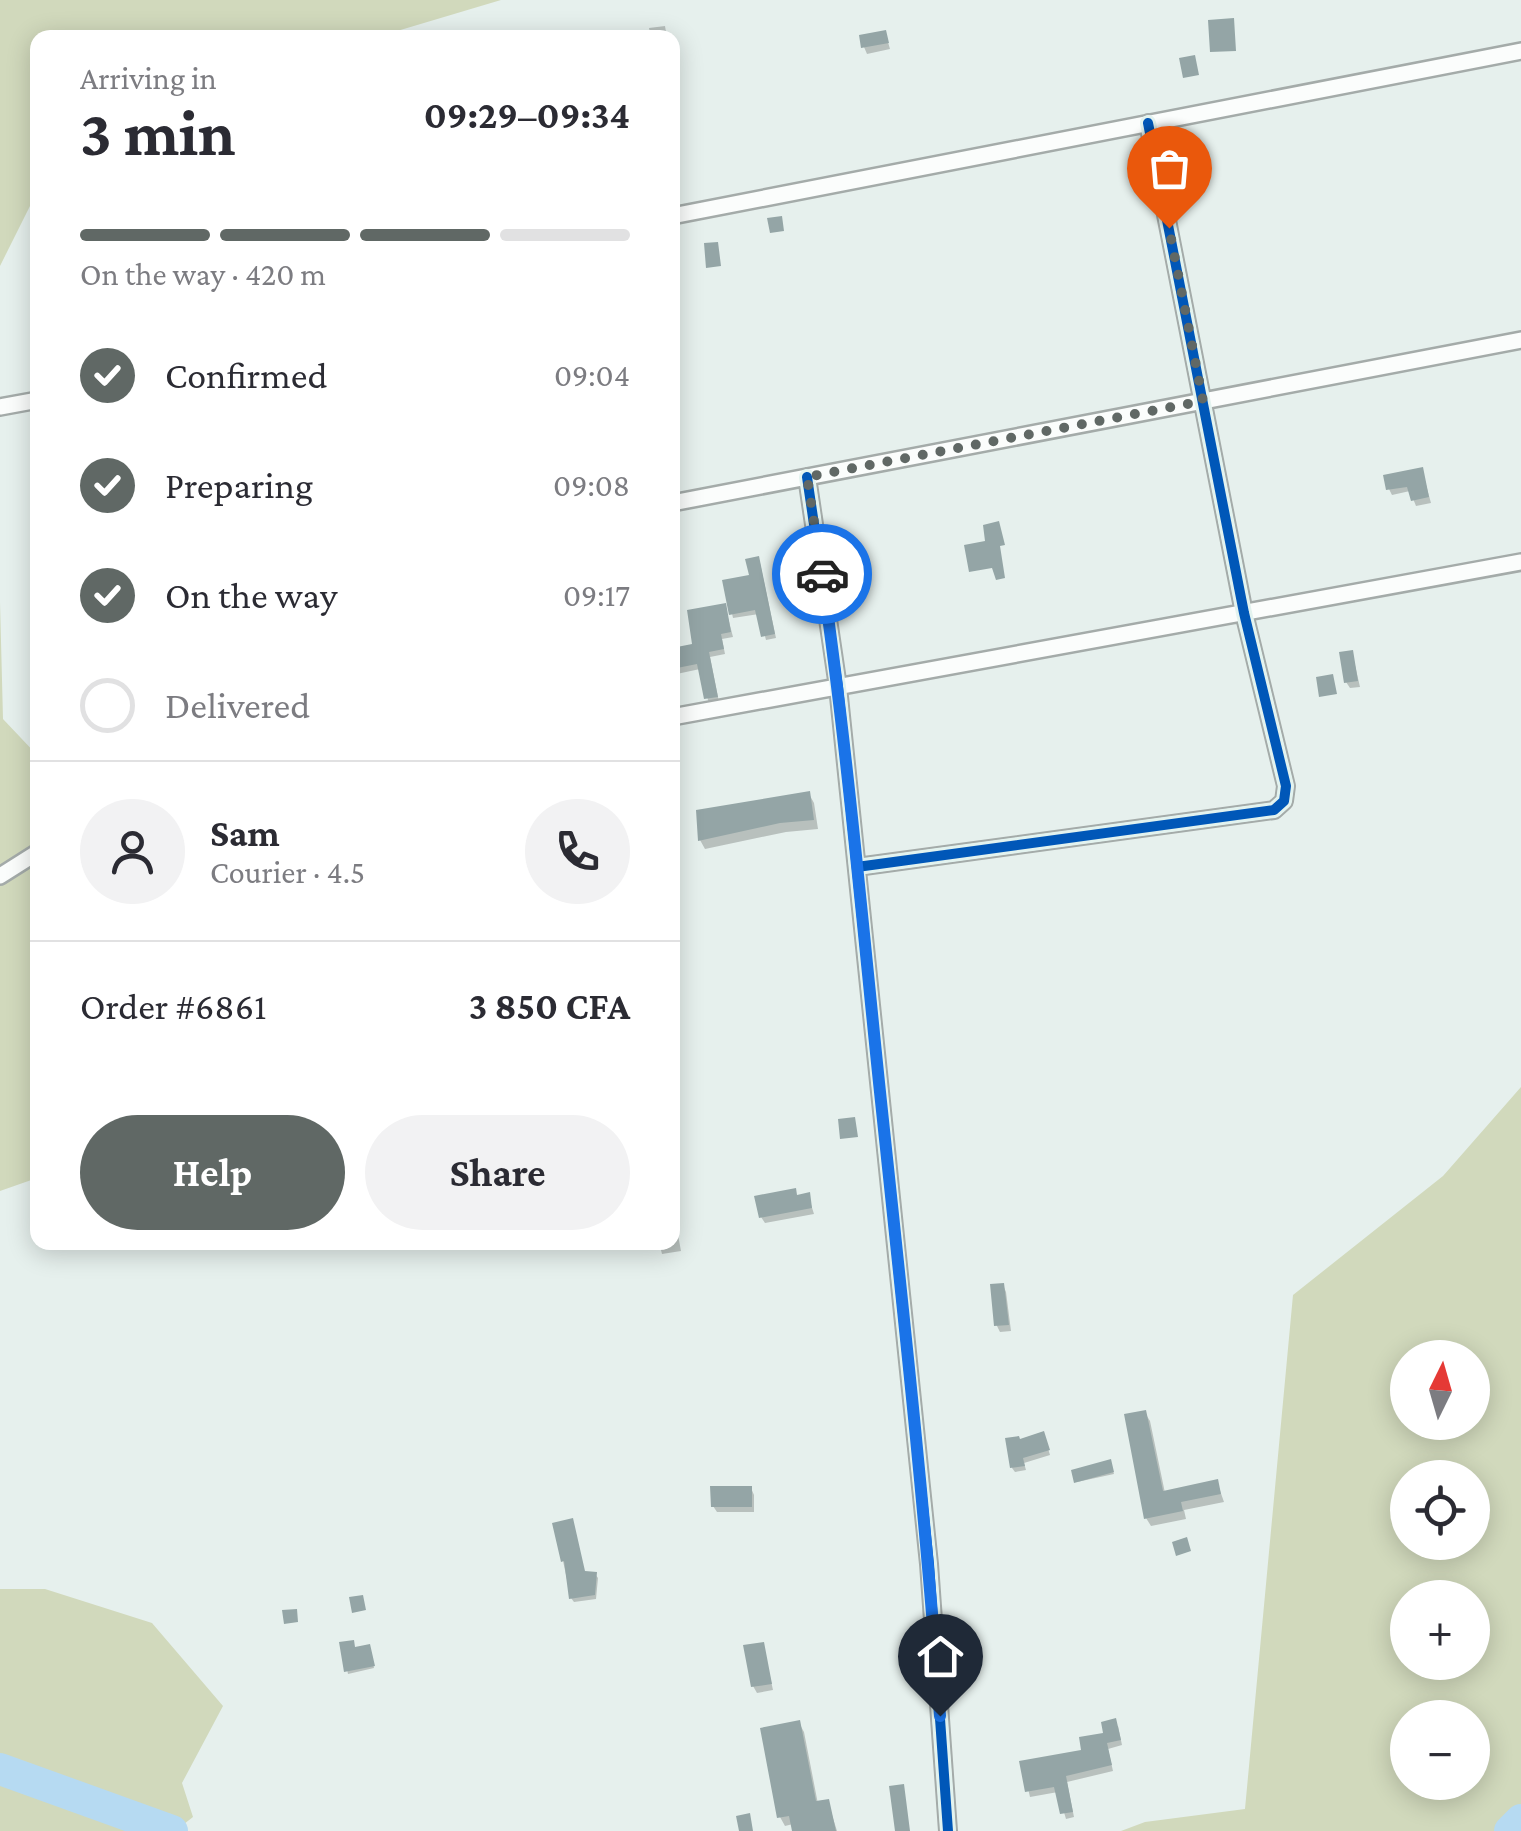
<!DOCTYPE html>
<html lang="en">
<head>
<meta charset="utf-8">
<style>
	:root { --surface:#fff; --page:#f2f2f3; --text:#2b2b33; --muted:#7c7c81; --line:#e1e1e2; --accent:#606865 }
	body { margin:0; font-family:"Crimson Pro",serif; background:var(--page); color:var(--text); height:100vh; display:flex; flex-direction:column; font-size:38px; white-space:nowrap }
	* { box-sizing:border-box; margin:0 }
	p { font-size:32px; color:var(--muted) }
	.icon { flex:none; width:55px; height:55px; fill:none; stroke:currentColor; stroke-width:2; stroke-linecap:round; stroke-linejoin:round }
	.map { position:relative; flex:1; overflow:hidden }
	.drawer { position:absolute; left:30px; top:30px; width:650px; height:1220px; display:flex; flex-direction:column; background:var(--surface); border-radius:20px; box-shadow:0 5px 25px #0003 }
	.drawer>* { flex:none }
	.needle { width:65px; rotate:5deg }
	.fabs { position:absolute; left:1390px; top:1340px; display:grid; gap:20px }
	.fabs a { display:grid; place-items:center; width:100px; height:100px; border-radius:50%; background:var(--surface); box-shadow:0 5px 25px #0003; font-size:50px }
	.pin { position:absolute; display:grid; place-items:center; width:85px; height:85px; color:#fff; margin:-102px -42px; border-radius:50% 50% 50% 0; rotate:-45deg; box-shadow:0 0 10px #0007 }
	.pin .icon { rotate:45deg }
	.courier { position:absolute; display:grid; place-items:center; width:100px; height:100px; margin:-50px; border:8px solid #1a73e8; border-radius:50%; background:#fff; color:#222; box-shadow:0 2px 12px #0007 }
	.headline em { font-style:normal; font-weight:700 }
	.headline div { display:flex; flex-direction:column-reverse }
	.headline { display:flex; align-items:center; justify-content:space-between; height:170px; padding:0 50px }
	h1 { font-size:65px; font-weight:700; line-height:75px }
	.bar { display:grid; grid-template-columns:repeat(4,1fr); gap:15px 10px; align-content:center; height:120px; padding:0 50px }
	.bar i { height:12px; border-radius:8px; background:var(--line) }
	.bar .active { background:var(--accent) }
	.bar p { grid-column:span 4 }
	.line { display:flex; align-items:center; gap:25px; padding:0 50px; border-top:2px solid var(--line) }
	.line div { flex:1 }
	.round { display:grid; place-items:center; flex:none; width:105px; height:105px; border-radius:52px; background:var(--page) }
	ol { padding:0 50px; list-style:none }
	li { display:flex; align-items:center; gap:30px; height:110px }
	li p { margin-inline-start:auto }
	li .icon { padding:10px; border-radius:50%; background:var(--accent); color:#fff; stroke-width:4 }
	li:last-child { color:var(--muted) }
	li i { width:55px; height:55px; border:5px solid var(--line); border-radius:50% }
	.primary-button { display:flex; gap:20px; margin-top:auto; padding:20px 50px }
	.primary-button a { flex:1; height:115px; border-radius:60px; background:var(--accent); color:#fff; font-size:40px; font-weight:700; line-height:115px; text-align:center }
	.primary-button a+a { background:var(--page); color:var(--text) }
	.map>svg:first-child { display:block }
</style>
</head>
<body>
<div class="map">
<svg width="1521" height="1831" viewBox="0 0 1521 1831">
	<rect width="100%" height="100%" fill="#e6f0ed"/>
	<!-- green -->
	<path fill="#d1d9bc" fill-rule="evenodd" d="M0,0H501L377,37L38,38L37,192L0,266Z
		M0,602L3,719L38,756L37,1178L0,1191Z
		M1521,1087V1831H1121L1145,1822L1245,1809L1293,1295L1443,1176ZM1408,1358H1472V1422H1408ZM1408,1478H1472V1542H1408ZM1408,1598H1472V1662H1408ZM1408,1718H1472V1782H1408Z
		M0,1589H45L152,1623L223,1706L182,1783L193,1817L175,1831H0Z"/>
	<!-- shadow -->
	<path fill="#0003" d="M665,26L667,38H651L649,28Z
		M885,32L890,49L867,54L864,47Z
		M1422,470L1431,503L1416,506L1410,491L1392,495L1389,489Z
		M760,563L776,638L766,640L759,614L733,618L725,582L752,577Z
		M725,606L733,637L722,639L725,654L710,657L719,702L709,704L700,669L672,675V650L695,645Z
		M1352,652L1360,687L1350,688L1346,682Z
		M809,794L814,803L818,829L786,832L705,849L700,840Z
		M808,1195L814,1214L765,1223L761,1217Z
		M678,1235L681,1251L662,1254L659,1242H672V1236Z
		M1003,1285L1006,1292L1011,1331L1000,1332L997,1326Z
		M1145,1413L1150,1421L1165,1493L1217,1482L1224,1502L1184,1510L1186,1519L1151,1526L1146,1518Z
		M1045,1439L1050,1455L1024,1463L1026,1470L1015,1472L1012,1468L1020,1441Z
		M1111,1464L1114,1474L1077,1482Z
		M751,1488L754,1495V1512H717L713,1506Z
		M555,1524L585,1573L595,1574L598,1578L596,1599L574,1602L571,1598Z
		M342,1644L355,1649H370L374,1668L348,1674Z
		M763,1645L773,1690L757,1693L753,1686Z
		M799,1723L804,1732L818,1804L828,1802L837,1831H794L793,1824L785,1826L780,1817Z
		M1118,1726L1122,1745L1108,1749L1113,1771L1067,1782L1074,1817L1066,1819L1058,1792L1030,1797L1022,1763L1084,1752Z"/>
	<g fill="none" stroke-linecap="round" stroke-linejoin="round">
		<!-- river -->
		<path stroke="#b6daf2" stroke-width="32" d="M0,1769L172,1831
			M1510,1831L1521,1820"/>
	</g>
	<!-- building -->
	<path fill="#94a5a6" d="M1234,18L1236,51L1210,52L1208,20Z
		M886,30L889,43L861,48L859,35Z
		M1195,55L1199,75L1183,78L1179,58Z
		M782,216L784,231L770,233L767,218Z
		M718,242L721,266L706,268L704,243Z
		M1423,467L1429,497L1411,501L1407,487L1386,490L1383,475Z
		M999,521L1005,545L1000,546L1005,578L996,580L992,568L969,572L964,545L985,541L983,525Z
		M759,556L775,634L761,637L755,610L729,615L722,580L749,575L745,559Z
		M726,603L731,632L721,634L724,649L709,652L718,697L704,699L697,664L672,669V648L692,644L687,610Z
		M1353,650L1358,681L1344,683L1339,652Z
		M1333,674L1337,694L1319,697L1316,677Z
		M810,791L814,820L780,823L698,841L696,810Z
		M855,1117L858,1137L840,1139L838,1119Z
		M796,1188L797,1195L810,1192L812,1208L759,1218L754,1196Z
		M1004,1283L1009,1325L994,1326L990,1284Z
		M1146,1410L1163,1491L1218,1479L1221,1494L1181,1502L1183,1511L1144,1519L1124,1414Z
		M1044,1431L1050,1450L1023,1458L1025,1466L1010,1468L1005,1438L1019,1436L1020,1439Z
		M1111,1459L1114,1472L1074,1483L1071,1470Z
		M710,1486H752V1507H711Z
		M573,1518L585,1571L597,1572L595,1595L569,1599L564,1561L561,1562L552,1523Z
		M1187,1537L1191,1551L1176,1556L1172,1542Z
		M363,1595L366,1610L352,1613L349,1597Z
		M297,1609L298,1622L284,1624L282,1610Z
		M354,1640L355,1647L370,1644L375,1666L344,1672L339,1642Z
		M764,1642L772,1684L751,1687L743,1645Z
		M1116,1718L1121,1740L1107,1743L1112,1765L1066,1776L1073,1812L1060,1814L1054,1787L1025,1792L1019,1761L1081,1750L1079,1737L1103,1733L1101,1722Z
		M800,1720L816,1801L829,1799L836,1831H792L789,1816L777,1818L760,1728Z
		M904,1784L910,1831H895L889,1786Z
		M750,1813L753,1831H739L736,1816Z"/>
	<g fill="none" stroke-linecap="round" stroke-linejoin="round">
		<defs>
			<path id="street" d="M672,216L1521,51
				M0,407L38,400
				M807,477L838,687L929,1564L948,1831
				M672,503L1521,340
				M672,717L1521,562
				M857,867L1274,810L1284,801L1286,786L1244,613L1148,123
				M0,876L38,852"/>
		</defs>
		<!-- street casing -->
		<use href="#street" stroke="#a4aba9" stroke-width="20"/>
		<!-- street -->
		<use href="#street" stroke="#fbfdfc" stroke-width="15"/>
		<defs>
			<path id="cycleway" d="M807,477L838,687L929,1564L948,1831
				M857,867L1274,810L1284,801L1286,786L1244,613L1148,123"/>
		</defs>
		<!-- cycleway casing -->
		<use href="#cycleway" stroke="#e3f3ef" stroke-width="16"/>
		<!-- cycleway -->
		<use href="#cycleway" stroke="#0057b8" stroke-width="10"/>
	</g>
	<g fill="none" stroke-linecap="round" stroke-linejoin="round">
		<!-- done -->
		<path stroke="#606865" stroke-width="10" stroke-dasharray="0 18" d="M822,574L807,477L1203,401L1169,228"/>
		<!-- route -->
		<path stroke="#1a73e8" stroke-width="12" d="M822,574C847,746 862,919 880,1092C902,1300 925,1508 940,1716"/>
	</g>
</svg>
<div class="fabs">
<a><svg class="needle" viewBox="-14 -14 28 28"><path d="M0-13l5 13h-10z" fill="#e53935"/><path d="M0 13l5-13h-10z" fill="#7c7c81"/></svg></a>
<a><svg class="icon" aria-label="locate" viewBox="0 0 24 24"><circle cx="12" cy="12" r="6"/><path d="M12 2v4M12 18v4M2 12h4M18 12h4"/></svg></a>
<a>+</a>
<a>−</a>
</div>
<div class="pin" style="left:1169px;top:228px;background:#ea580c"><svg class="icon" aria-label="bag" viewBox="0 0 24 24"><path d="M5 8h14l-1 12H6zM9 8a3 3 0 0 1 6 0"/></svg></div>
<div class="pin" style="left:940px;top:1716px;background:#1f2937"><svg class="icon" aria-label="home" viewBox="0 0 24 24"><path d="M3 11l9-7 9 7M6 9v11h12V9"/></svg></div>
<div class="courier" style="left:822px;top:574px"><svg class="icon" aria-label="car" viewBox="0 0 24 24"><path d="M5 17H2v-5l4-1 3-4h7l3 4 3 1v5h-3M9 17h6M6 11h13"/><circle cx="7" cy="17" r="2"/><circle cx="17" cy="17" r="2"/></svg></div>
<section class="drawer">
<div class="headline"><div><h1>3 min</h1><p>Arriving in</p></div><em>09:29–09:34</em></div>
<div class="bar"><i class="active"></i><i class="active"></i><i class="active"></i><i></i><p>On the way · 420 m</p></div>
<ol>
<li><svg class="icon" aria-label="check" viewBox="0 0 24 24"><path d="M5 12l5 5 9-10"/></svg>Confirmed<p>09:04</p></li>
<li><svg class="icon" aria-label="check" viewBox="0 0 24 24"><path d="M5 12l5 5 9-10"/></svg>Preparing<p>09:08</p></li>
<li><svg class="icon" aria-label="check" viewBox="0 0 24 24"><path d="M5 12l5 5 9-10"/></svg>On the way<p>09:17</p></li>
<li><i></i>Delivered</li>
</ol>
<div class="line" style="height:180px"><a class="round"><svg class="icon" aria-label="person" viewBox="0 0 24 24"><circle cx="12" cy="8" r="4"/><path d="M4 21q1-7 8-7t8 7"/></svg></a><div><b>Sam</b><p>Courier · 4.5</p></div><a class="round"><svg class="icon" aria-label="phone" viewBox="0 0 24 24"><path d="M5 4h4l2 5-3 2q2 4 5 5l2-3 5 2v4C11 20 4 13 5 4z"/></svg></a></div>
<div class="line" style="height:130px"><div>Order #6861</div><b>3 850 CFA</b></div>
<div class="primary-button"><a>Help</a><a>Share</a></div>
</section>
</div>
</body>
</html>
